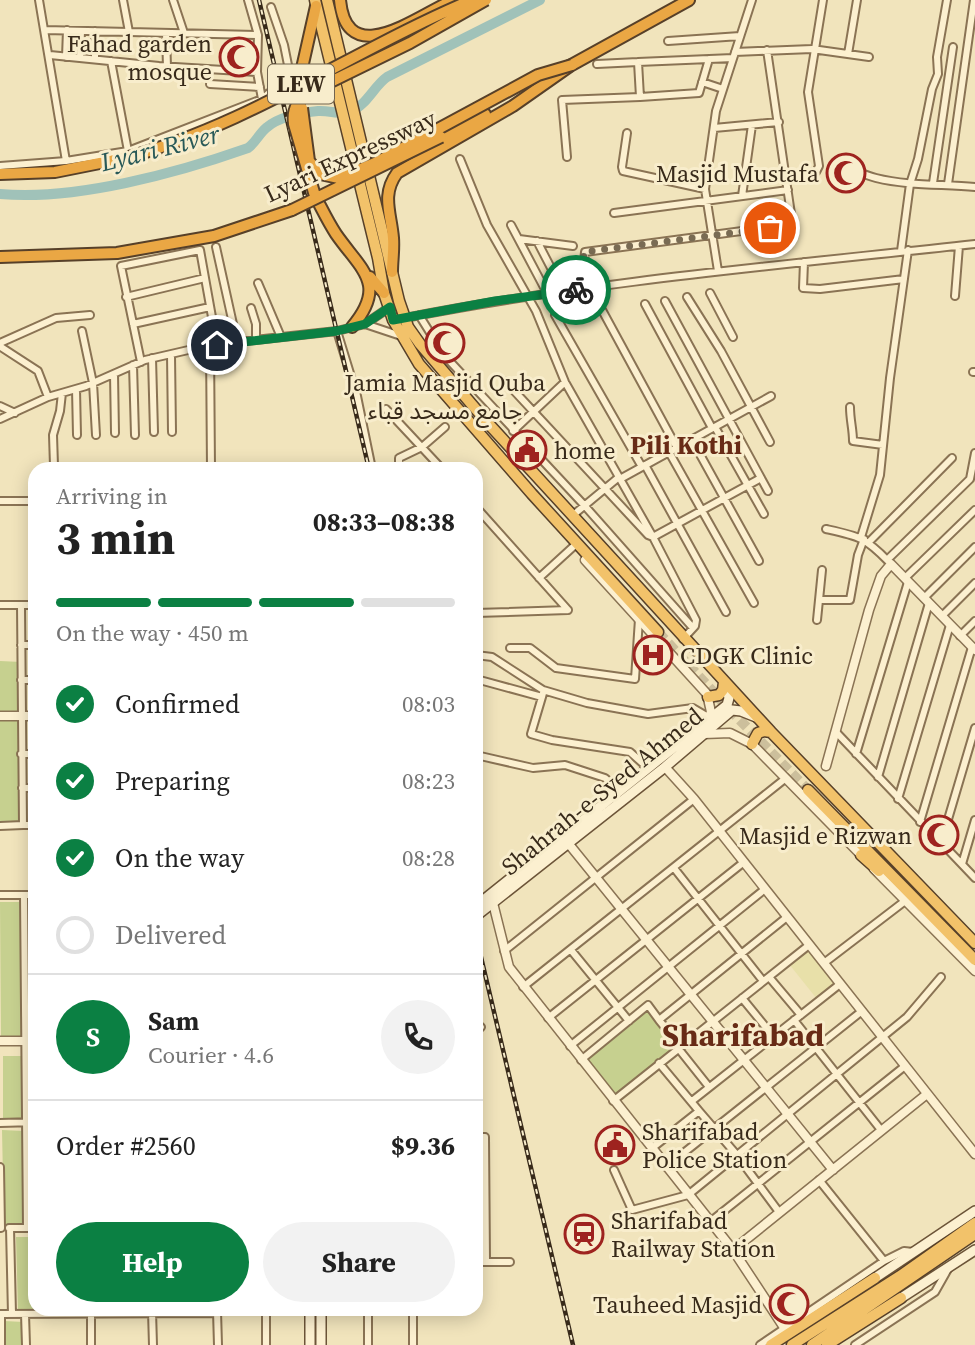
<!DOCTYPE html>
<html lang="en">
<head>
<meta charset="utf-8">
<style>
	:root { --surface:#fff; --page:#f2f2f2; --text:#222; --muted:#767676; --line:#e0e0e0; --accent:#0b8043 }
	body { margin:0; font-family:"Source Serif 4","Noto Sans Arabic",serif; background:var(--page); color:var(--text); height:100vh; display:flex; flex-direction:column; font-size:26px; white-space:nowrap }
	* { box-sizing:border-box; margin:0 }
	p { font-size:23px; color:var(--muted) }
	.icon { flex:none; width:38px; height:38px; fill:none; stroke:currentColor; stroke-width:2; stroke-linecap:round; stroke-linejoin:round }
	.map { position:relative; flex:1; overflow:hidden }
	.sheet { position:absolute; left:28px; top:462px; width:455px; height:854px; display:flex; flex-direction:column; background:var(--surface); border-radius:21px; box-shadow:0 4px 18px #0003 }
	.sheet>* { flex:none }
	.pin { position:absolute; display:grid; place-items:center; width:60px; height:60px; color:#fff; margin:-30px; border:4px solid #fff; border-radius:50%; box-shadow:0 2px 7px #0007 }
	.courier { position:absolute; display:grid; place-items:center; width:70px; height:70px; margin:-35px; border:5px solid #0b8043; border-radius:50%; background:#fff; color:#222; box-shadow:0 2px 9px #0007 }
	.summary em { font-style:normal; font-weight:700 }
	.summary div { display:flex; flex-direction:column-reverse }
	.summary { display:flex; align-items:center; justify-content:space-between; height:119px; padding:0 28px }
	h1 { font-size:46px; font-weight:700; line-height:52px }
	.bar { display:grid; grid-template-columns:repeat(4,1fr); gap:10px 7px; align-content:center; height:84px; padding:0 28px }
	.bar i { height:9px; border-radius:5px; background:var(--line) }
	.bar .active { background:var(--accent) }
	.bar p { grid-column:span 4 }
	.line { display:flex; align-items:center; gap:18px; padding:0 28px; border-top:2px solid var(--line) }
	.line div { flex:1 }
	.round { display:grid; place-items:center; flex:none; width:74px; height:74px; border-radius:37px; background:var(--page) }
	ol { padding:0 28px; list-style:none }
	li { display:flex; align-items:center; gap:21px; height:77px }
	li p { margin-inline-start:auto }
	li .icon { padding:7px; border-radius:50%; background:var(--accent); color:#fff; stroke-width:4 }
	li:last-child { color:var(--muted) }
	li i { width:38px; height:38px; border:4px solid var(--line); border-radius:50% }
	.cta { display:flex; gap:14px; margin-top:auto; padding:14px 28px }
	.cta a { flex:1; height:80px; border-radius:42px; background:var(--accent); color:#fff; font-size:28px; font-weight:700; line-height:80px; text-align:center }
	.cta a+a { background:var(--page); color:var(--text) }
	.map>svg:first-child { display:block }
</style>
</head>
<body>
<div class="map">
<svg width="975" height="1345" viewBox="0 0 975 1345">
	<rect width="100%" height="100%" fill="#f1e4bc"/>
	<!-- farmland -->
	<path fill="#e8e0a9" d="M812,946L840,980L817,999L789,964Z"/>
	<!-- green -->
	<path fill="#c6d08f" d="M0,661L21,662L23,825L0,826Z
		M0,902H21L23,1039H1Z
		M648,1005L680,1046L614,1101L581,1060Z
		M3,1056H23V1118H3Z
		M2,1130L24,1131V1225H4Z
		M16,1237H35V1309H148L18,1311Z
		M4,1321L24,1322L25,1345H4Z"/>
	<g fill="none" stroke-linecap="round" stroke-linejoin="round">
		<!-- river -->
		<path stroke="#a0c2b9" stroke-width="10" d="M0,194C75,201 177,173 248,148C256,142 259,134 266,128C278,117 303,112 318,111C330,110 341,116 351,111C366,106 374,86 387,77L540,0"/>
		<!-- trunk-tunnel -->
		<path stroke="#ccbf9c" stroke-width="10" stroke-dasharray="10 5" stroke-linecap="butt" d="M658,632L732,712L808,790"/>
		<defs>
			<path id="minor" d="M39,0L66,161
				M123,0L129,32
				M173,0L184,33
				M248,0L258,35L257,72L262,99
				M45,30L258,35
				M166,33L167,67
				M668,41L740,36
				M735,52L812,49L869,57
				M848,54L857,0
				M50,55L159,66L257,72
				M66,57L67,30
				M80,58L81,31
				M95,59V31
				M709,59L699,93L640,97L638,62L733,58
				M111,61L128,151
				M597,64L638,62
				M702,82L723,89
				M210,84L260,87
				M714,128L779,122
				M627,133L622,167L623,171L705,189
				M567,157L562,100L640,97
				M460,159L487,225L536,311L565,382L653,537L696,620L695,626L683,639
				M840,165C852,169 864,175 876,178C908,186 943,184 975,187
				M0,166L66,161L128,151L262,99L290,75L284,45L271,7
				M787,176L816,172L819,166L808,92L823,0
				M933,183L953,47
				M948,184L974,0
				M742,196L752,125
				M614,213L788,190
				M511,225L547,293
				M519,239L573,246
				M537,241L563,291
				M216,247L237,342
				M901,251L910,184L918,159L932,89L938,74L937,57L947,0
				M804,262L803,288L820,289L904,279
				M718,271L705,189L716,111L752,0
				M258,283L281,337
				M581,289L585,252L786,225L791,214L767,50
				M710,293L733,337
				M955,296L959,246
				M126,297L205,278
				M687,297L721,351L770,442
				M665,301L768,491
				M645,304L712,428
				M251,308L256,324V339
				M602,310L677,448
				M419,315L444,355L584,505L693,628
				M555,315L642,467
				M405,318C593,281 784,265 975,244
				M133,324L210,307
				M365,324L390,307
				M82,331L93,383L96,435
				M337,331L357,396L372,469
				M210,345L211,469
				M171,355L172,432
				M152,358L154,432
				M141,362L121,266L200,250L217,345
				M133,365L135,435
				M973,372H975
				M114,374L115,433
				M505,381L648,535L653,537L761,478
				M76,389L77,435
				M48,397L38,371L1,347L0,343L56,318L90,315
				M0,406L15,413
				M850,407C850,420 853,429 853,441L883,445
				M386,409L442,469
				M0,419L48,397L86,386L145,360L210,345L337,331L365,324L401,336
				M715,427L764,514
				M513,431L565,382
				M692,440L759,561
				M669,452L754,603
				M645,465L726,612
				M54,466L53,435L60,411L62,393
				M399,469V458L422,447L445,427
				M620,479L771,396
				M0,501H35
				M476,507L568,610
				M572,516L619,477
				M826,529C858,536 865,537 888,561
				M861,537L880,475L890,378L908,250
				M869,542L952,458
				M887,560L970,479L975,453
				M539,578L574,546
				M905,578L975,510
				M924,598L975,547
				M820,600H850L858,555L864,539
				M0,605H35
				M476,613L568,610
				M942,616L975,583
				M817,620L822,570
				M960,636L975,621
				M21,645H35
				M510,648H530L556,668L635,679L639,619
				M476,655L492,657L543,690L587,703L648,714L693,708L710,718
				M476,679L542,697L543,693
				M21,680H35
				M542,697L531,734L552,740L630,752L648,768
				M836,732L975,878
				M21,754H35
				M856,754L908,582
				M476,755L533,768L565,765L605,778L620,791
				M878,777L929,603
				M22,788H35
				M898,799L950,625
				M920,822L972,647
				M23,825H35
				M0,826L23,825L21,605
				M941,843L975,728
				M962,864L975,820
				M674,868L763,981
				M0,895H35
				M24,895L27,1228
				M571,950L629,1021
				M504,951L694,799
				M824,963L905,901
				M769,977L801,1015
				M523,987L786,778
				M742,998L773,1036
				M548,1018L744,862
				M794,1020L881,1130
				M476,1031L481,1027
				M570,1046L765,889
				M680,1046L659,1020L787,917
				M678,1048L709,1087
				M581,1060L648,1005L659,1020
				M613,1101L809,945
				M692,1101L840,984
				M699,1111L736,1154L779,1212
				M0,1123L35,1122
				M476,1137H485L486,1262
				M651,1149L699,1111L659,1063
				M0,1167L1,1228
				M666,1167L862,1011
				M614,1170L632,1210L688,1195L907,1017L941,977
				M819,1180L884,1261
				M710,1222L905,1066
				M9,1228H35
				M10,1228L12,1314
				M476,1262H510
				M266,1309V1345
				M368,1309V1345
				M413,1309V1345
				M152,1311L153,1345
				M217,1311L218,1345
				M0,1314L217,1313
				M1,1314V1345
				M25,1314L26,1345
				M91,1314V1345
				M760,1345L884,1261L904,1251L914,1252
				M855,1345L935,1292L948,1269"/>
			<path id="tertiary" d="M585,560L707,694L711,712L708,719
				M0,716H35
				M704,734L730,733L752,744L865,859
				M826,766L869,610L881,576L891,564L975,650
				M665,767L694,799L975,1154
				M568,843L833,1170
				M874,869L975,971
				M493,903L509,967L733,1250L785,1329
				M0,1041H35
				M733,1250L927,1094"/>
			<path id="secondary" d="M476,906L727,705L729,698L726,685
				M476,916L665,767L732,710L741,711L756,717
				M875,1278L975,1211
				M901,1298L975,1250
				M321,1309V1345
				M310,1345V1309"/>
			<path id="trunk" d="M315,0L378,258L384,293L393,320L419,364L532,494L658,632
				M327,0L399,301L408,327L420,344L486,421L771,732L975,943
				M708,697L719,695L723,690L724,682
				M752,744L758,733L764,731L771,732
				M808,790L975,960
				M861,855L879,871
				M771,1345L875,1278
				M792,1345L900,1276L975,1223
				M812,1345L975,1234
				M827,1345L901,1298"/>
			<path id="motorway" d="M340,0C347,73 420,14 454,0
				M566,68L689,0
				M301,91L300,77L316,6
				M441,137L485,114
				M0,174L55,172L125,158
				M315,196C322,209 328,222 336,234C361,270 388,284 352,327
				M0,257L117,253L214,236L292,210
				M392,272C392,261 394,249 393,238C391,213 381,195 397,173L513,106L570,66
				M370,277L384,293"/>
		</defs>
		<!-- minor casing -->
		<use href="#minor" stroke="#8a7354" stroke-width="10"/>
		<!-- tertiary casing -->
		<use href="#tertiary" stroke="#8a7354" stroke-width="11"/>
		<!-- secondary casing -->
		<use href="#secondary" stroke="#6c5438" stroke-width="12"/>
		<!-- trunk casing -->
		<use href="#trunk" stroke="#574029" stroke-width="13"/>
		<!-- motorway casing -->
		<use href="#motorway" stroke="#574029" stroke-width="14"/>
		<!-- minor -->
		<use href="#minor" stroke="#fcf0d0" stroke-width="6"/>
		<!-- tertiary -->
		<use href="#tertiary" stroke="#fcf0d0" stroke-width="8"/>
		<!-- secondary -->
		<use href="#secondary" stroke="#fcf0d0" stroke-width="9"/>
		<!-- trunk -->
		<use href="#trunk" stroke="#f2c26a" stroke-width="10"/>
		<!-- motorway -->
		<use href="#motorway" stroke="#eaa744" stroke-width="10"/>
		<defs>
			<path id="rail" d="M259,0L369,469
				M476,936L573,1345"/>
		</defs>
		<!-- rail casing -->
		<use href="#rail" stroke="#382a1a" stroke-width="4.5"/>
		<!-- rail -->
		<use href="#rail" stroke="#f8edcc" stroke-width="2" stroke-dasharray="5" stroke-linecap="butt"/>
		<defs>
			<path id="motorway-bridge" d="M302,108L309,161L320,174L339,178L377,162L538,75L572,65
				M125,158C249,125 355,49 472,0
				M315,196L294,124C292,110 298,99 310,92L410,43L486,0
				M292,210L441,137"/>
		</defs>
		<!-- motorway-bridge casing -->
		<use href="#motorway-bridge" stroke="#574029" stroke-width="14" stroke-linecap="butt"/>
		<!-- motorway-bridge -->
		<use href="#motorway-bridge" stroke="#eaa744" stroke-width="10"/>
	</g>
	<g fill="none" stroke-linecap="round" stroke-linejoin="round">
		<!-- done -->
		<path stroke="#796b53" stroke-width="7" stroke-dasharray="0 12.6" d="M576,290L581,289L584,252L770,228"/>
		<!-- route -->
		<path stroke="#0b8043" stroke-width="9" d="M217,345L337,331L365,324L390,307L393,320L495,301L576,290"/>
	</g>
	<!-- icons -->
	<defs>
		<symbol id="mosque-ring" viewBox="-11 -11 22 22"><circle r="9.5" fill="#f8edcc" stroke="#9e231f" stroke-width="1.5"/><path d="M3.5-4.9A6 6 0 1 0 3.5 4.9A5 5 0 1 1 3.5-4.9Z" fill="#9e231f"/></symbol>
		<symbol id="civic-ring" viewBox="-11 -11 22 22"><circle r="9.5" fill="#f8edcc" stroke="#9e231f" stroke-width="1.5"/><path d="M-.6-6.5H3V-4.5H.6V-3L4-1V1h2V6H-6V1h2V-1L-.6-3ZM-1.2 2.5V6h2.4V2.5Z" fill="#9e231f"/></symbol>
		<symbol id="hospital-ring" viewBox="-11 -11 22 22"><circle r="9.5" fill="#f8edcc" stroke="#9e231f" stroke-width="1.5"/><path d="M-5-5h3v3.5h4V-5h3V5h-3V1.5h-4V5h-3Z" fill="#9e231f"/></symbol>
		<symbol id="station-ring" viewBox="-11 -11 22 22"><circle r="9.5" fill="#f8edcc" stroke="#9e231f" stroke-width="1.5"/><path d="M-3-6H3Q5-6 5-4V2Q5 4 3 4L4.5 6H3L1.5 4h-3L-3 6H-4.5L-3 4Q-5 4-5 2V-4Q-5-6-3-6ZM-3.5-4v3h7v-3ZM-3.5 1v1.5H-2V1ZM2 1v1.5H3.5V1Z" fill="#9e231f"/></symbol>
	</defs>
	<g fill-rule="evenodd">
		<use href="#mosque-ring" x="217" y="35" width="44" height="44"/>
		<use href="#mosque-ring" x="824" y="151" width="44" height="44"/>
		<use href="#mosque-ring" x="423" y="321" width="44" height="44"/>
		<use href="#civic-ring" x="505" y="428" width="44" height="44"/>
		<use href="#hospital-ring" x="631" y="633" width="44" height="44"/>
		<use href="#mosque-ring" x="917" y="813" width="44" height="44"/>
		<use href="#civic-ring" x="593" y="1123" width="44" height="44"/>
		<use href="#station-ring" x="562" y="1212" width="44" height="44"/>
		<use href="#mosque-ring" x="767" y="1282" width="44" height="44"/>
	</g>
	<g text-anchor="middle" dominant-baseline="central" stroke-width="6" stroke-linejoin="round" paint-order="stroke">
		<!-- shield labels -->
		<rect fill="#f8edcc" stroke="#72644f" stroke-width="2" x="268" y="64.5" width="66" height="39" rx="5"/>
		<g font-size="23" font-weight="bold" fill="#382a1a">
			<text x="301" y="84">LEW</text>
		</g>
		<!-- poi labels -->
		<g font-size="24" fill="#382a1a" stroke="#f8edcc" text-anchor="end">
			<text x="212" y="43">Fahad garden<tspan x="212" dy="28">mosque</tspan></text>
			<text x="819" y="173">Masjid Mustafa</text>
			<text x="445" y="382" text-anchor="middle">Jamia Masjid Quba<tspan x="445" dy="28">جامع مسجد قباء</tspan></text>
			<text x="554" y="450" text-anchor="start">home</text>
			<text x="680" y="655" text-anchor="start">CDGK Clinic</text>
			<text x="912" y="835">Masjid e Rizwan</text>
			<text x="642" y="1131" text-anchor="start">Sharifabad<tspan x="642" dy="28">Police Station</tspan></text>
			<text x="611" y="1220" text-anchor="start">Sharifabad<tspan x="611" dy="28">Railway Station</tspan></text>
			<text x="762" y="1304">Tauheed Masjid</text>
		</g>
		<!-- street labels -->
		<g font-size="24" fill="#382a1a" stroke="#f8edcc">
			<text transform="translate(350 156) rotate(-25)">Lyari Expressway</text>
			<text transform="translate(602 791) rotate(-39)">Shahrah-e-Syed Ahmed</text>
		</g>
		<!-- water labels -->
		<g font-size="26" font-style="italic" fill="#285958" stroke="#f8edcc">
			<text transform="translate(160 148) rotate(-14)">Lyari River</text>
		</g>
		<!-- neighbourhood labels -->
		<g font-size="26" font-weight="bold" fill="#682b16" stroke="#f8edcc">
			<text x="686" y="445">Pili Kothi</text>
		</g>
		<!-- district labels -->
		<g font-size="32" font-weight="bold" fill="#682b16" stroke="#f8edcc">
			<text x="743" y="1035">Sharifabad</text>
		</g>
	</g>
</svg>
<div class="pin" style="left:770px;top:228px;background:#ea580c"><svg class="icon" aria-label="bag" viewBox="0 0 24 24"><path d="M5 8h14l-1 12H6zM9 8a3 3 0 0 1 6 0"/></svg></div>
<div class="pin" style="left:217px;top:345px;background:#1f2937"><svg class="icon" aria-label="home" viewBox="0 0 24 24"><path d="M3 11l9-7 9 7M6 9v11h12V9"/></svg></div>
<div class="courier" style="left:576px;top:290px"><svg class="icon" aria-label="bike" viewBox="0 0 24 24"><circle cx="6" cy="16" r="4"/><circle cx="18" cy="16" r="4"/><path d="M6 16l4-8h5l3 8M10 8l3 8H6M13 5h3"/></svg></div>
<section class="sheet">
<div class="summary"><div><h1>3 min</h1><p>Arriving in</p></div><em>08:33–08:38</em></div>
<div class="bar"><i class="active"></i><i class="active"></i><i class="active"></i><i></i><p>On the way · 450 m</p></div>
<ol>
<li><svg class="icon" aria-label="check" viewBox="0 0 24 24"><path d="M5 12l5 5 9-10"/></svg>Confirmed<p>08:03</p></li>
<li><svg class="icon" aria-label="check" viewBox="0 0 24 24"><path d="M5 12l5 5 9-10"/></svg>Preparing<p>08:23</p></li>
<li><svg class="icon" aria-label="check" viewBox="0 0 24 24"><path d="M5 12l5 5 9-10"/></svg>On the way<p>08:28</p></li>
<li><i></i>Delivered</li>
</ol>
<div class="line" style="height:126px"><b class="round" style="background:var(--accent);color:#fff">S</b><div><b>Sam</b><p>Courier · 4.6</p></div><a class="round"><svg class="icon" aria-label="phone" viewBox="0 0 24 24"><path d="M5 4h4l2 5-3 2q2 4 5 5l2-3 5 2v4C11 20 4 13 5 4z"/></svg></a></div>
<div class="line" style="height:91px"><div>Order #2560</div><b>$9.36</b></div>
<div class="cta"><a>Help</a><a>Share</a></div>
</section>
</div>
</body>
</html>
